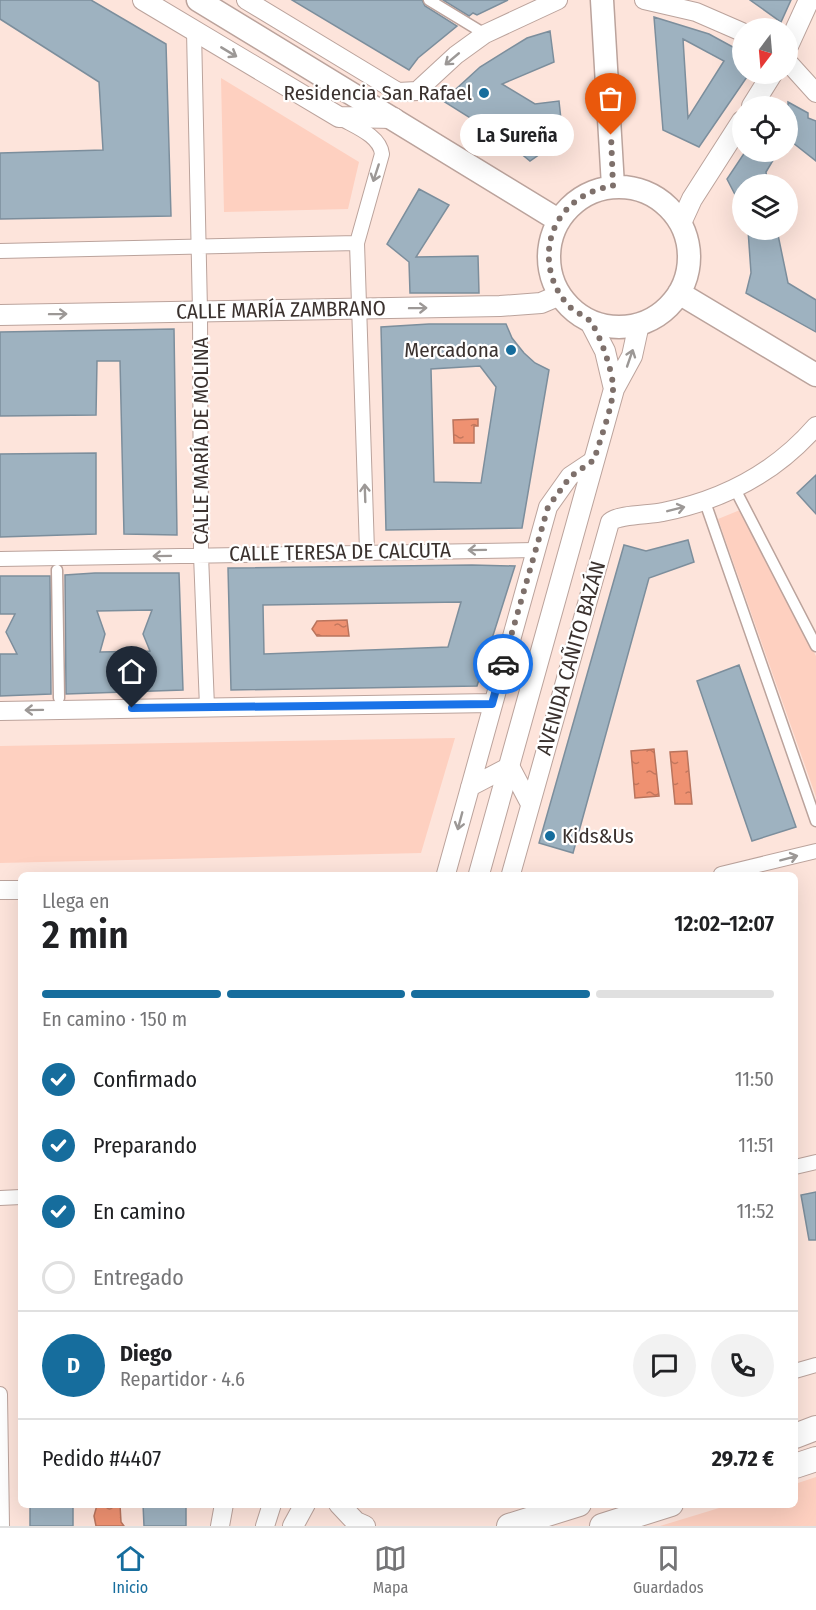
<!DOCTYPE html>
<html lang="es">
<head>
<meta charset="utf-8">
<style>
	:root { --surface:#fff; --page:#f2f2f2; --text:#202124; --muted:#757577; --line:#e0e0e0; --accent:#166d9d }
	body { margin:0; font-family:"Fira Sans Condensed",sans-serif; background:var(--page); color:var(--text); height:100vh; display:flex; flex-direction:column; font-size:22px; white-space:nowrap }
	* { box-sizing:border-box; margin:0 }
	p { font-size:20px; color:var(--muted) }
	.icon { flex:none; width:33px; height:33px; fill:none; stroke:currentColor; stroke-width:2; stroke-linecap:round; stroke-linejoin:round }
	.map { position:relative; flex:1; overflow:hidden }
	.details { position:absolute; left:18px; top:872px; width:780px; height:636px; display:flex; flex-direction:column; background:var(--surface); border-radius:9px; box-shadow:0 6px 24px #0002 }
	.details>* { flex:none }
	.needle { width:39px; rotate:196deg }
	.controls { position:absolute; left:732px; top:18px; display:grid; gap:12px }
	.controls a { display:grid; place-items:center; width:66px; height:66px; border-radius:50%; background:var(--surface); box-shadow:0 6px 24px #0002; font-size:30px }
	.pin { position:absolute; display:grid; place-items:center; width:51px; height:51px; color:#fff; margin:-62px -26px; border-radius:50% 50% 50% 0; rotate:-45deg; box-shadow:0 0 6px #0007 }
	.pin .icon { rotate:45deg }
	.courier { position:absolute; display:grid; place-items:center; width:60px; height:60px; margin:-30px; border:4px solid #1a73e8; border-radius:50%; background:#fff; color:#222; box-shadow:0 2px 8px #0007 }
	.bubble { position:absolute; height:42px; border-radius:21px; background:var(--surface); box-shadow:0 6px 24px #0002; font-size:20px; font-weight:600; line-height:42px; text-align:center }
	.head em { font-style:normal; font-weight:600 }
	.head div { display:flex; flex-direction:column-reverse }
	.head { display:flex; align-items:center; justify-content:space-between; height:102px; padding:0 24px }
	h1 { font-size:39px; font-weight:600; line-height:45px }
	.bar { display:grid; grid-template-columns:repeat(4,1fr); gap:9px 6px; align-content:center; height:72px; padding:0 24px }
	.bar i { height:8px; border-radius:4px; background:var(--line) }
	.bar .current { background:var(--accent) }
	.bar p { grid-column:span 4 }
	.line { display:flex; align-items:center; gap:15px; padding:0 24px; border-top:2px solid var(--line) }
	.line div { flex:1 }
	.round { display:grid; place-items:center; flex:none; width:63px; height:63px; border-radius:32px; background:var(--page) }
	ol { padding:0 24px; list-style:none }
	li { display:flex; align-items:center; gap:18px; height:66px }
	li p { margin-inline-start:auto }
	li .icon { padding:6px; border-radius:50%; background:var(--accent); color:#fff; stroke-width:4 }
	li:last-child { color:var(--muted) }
	li i { width:33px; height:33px; border:3px solid var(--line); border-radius:50% }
	.menu { display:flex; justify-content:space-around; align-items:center; height:84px; border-top:2px solid var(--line); background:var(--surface); font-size:16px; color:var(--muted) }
	.menu a { display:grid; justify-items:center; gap:3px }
	.menu .current { color:var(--accent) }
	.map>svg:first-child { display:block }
</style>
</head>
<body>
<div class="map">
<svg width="816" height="1526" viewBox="0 0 816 1526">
	<defs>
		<pattern id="water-ripples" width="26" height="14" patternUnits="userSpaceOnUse" patternTransform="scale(1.5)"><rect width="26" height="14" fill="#ef9171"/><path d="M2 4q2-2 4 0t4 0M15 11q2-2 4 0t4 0" fill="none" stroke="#c3775d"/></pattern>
	</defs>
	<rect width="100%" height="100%" fill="#fde4db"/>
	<!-- green -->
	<path fill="#fed0c0" d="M221,78L359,162L348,209L224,212Z
		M740,510L816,656V797L718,519Z
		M455,738L421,853L0,863V746Z
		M816,1477V1526H660L729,1505L795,1504V1484Z"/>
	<!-- water -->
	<path fill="url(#water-ripples)" stroke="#b9745d" stroke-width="1.5" d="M478,419V426H474V443H454L453,420Z
		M347,620L349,636H317L312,629L317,621Z
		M654,749L659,796L635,798L631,751Z
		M687,751L692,804H675L670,752Z
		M97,1505H120L121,1522L124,1526H96L94,1516Z"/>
	<!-- building -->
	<path fill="#9eb2c0" stroke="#7c8e9c" stroke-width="1.5" fill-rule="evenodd" d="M0,0H91L166,44L171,216L0,219V153L103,150L99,82L0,19Z
		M292,0H422L425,6L457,26L418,58L409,70Z
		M443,0H508L477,15L473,13L469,16Z
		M750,0H791L781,22Z
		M654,17L709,34L742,52V74H749L699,147L663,130ZM683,39L724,61L688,118Z
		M550,31L554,62L502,84L535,104L559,101L563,138L530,161L519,152L520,149L443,101L480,67L527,38Z
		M788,102L808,113V118L816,121V161L788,139Z
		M745,152H778L766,172L768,184H742V208L727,179Z
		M419,189L449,205L416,257L478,256L479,293H410L409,262L387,244Z
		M748,230H777L788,283L816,300V332L746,293L751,273Z
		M429,324H506L512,338L524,353L535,363L549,370L522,528L386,530L381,327ZM480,366L496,387L481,483L434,482L431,369Z
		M174,329L177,535L124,534L120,361H97L96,415L0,416V332Z
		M96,453V534L0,537V454Z
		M816,475V514L797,493Z
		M688,540L694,562L649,578L573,853L539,843L624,545L646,551Z
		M472,565L515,566L477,686L231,690L228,568ZM461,602L448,647L264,654L263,605Z
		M95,573H179L183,690L66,694L65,575ZM152,610L143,634L150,651L100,652L105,634L97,611Z
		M0,576H50L51,694L0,696V654H17L6,632L15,614H0Z
		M739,665L796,827L752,841L697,681Z
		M816,1192V1240H809L801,1195Z
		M30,1504H73V1526H30Z
		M143,1504H186V1526H144Z"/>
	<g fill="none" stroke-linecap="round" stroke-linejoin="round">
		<defs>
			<path id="pedestrian" d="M429,0L485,34
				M735,489L816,646
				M705,502L816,821
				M57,570L59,698"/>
			<path id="minor" d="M194,31L200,311L201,555L207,707
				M342,119C356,127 380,136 382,154L357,243L367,551
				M0,251L357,243
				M0,559L535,550
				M721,874L816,851
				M795,1167L816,1162
				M0,1198L21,1197
				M795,1371L816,1365
				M0,1394L2,1526"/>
			<path id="tertiary" d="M246,0L398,92L417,91L456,55L485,34L558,0
				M644,0L696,12L742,32
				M788,62L816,93
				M0,711L492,703
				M470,787L510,766L530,804
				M446,874L548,507L570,476L594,460
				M511,874L610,522C619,514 650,515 663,512C723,500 776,472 816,426
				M0,890H21
				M220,1526L224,1504
				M265,1526L272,1504"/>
			<path id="secondary" d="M143,0L339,117L394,118
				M788,46L809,0
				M752,106L772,74
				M681,223L692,199L742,121
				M0,315L500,306L541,303L560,295
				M589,320L605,351L614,389
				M479,874L614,389L632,356L639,324
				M339,1504L356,1522L365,1526
				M293,1526L305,1504"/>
			<path id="primary" d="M198,0L558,220
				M602,0L613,186
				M549 257a70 70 0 1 1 140 0a70 70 0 1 1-140 0Z
				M679,293L816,375"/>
			<path id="trunk" d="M795,1436L816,1428
				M795,1466L816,1459
				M509,1526L579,1504
				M602,1526L671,1504"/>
		</defs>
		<!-- pedestrian casing -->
		<use href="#pedestrian" stroke="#bba39c" stroke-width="13"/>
		<!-- minor casing -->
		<use href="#minor" stroke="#bba39c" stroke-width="16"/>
		<!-- tertiary casing -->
		<use href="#tertiary" stroke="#bba39c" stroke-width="20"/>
		<!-- secondary casing -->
		<use href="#secondary" stroke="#bba39c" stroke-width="22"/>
		<!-- primary casing -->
		<use href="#primary" stroke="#bba39c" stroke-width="25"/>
		<!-- trunk casing -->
		<use href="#trunk" stroke="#bba39c" stroke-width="26"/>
		<!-- pedestrian -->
		<use href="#pedestrian" stroke="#fff" stroke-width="10"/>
		<!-- minor -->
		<use href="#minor" stroke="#fff" stroke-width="14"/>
		<!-- tertiary -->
		<use href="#tertiary" stroke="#fff" stroke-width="18"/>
		<!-- secondary -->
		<use href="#secondary" stroke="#fff" stroke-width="20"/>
		<!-- primary -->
		<use href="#primary" stroke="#fff" stroke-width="22"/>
		<!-- trunk -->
		<use href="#trunk" stroke="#fff" stroke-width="24"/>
	</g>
	<!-- one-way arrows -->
	<defs><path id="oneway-shaft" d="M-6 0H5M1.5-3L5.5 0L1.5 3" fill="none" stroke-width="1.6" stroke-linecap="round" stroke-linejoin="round" transform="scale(1.5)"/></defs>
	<g stroke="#9c9896">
		<use href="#oneway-shaft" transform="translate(229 52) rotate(31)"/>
		<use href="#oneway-shaft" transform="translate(452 59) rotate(140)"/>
		<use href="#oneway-shaft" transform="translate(376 173) rotate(108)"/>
		<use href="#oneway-shaft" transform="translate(418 308) rotate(-1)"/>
		<use href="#oneway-shaft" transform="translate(58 314) rotate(-1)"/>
		<use href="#oneway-shaft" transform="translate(630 358) rotate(-71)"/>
		<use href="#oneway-shaft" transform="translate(365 493) rotate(-92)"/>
		<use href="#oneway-shaft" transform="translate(676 509) rotate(-14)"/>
		<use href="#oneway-shaft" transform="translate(477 550) rotate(179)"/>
		<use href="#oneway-shaft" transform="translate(162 556) rotate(179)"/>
		<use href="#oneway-shaft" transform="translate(34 710) rotate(179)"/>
		<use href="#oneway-shaft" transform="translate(460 821) rotate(105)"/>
		<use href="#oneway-shaft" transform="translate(789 858) rotate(-15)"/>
	</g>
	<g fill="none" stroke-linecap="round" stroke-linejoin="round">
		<!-- done -->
		<path stroke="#7e706b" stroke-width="6" stroke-dasharray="0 10.8" d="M503,664L548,507L570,477L594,460C599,443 613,406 613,389C614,375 599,330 589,320C584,315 576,313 570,307C546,283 541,243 562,215C575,198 593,189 613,186L611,135"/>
		<!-- route -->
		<path stroke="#1a73e8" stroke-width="8" d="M132,708L492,704L503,664"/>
	</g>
	<!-- markers -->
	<g fill="#166d9d" stroke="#fff" stroke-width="2">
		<circle cx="484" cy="93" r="6"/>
		<circle cx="511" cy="350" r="6"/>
		<circle cx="550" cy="836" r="6"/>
	</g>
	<g text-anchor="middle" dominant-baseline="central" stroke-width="4.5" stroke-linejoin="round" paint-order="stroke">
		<!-- poi labels -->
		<g font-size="21" fill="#3a312e" stroke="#fff" text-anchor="end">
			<text x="472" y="93">Residencia San Rafael</text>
			<text x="499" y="350">Mercadona</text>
			<text x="562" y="836" text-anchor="start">Kids&amp;Us</text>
		</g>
		<!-- street labels -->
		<g font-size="21" fill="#3a312e" stroke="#fff">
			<text transform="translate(281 310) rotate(-1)">CALLE MARÍA ZAMBRANO</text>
			<text transform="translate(201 441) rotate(-90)">CALLE MARÍA DE MOLINA</text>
			<text transform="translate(340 552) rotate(-1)">CALLE TERESA DE CALCUTA</text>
			<text transform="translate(571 658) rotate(-74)">AVENIDA CAÑITO BAZÁN</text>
		</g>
	</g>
</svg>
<div class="controls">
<a><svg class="needle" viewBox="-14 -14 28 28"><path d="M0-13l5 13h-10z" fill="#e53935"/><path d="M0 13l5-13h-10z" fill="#757577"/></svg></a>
<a><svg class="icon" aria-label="locate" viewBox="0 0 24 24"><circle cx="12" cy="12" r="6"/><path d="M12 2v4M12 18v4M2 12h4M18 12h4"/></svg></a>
<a><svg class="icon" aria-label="layers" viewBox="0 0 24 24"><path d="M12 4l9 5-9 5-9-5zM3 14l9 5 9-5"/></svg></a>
</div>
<div class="pin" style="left:611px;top:135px;background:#ea580c"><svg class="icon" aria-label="bag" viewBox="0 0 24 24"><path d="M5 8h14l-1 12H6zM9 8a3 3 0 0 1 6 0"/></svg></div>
<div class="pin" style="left:132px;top:708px;background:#1f2937"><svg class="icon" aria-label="home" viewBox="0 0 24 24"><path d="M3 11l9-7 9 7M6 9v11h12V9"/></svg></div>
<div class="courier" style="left:503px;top:664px"><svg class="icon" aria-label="car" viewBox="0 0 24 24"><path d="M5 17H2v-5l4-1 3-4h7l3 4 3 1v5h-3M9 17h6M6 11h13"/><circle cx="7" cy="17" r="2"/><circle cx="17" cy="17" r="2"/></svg></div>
<div class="bubble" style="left:460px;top:114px;width:114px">La Sureña</div>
<section class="details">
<div class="head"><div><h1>2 min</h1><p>Llega en</p></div><em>12:02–12:07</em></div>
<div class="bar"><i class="current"></i><i class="current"></i><i class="current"></i><i></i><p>En camino · 150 m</p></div>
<ol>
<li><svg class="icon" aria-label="check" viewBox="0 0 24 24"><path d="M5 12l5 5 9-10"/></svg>Confirmado<p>11:50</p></li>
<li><svg class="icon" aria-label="check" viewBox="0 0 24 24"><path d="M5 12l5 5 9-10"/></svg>Preparando<p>11:51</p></li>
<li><svg class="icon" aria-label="check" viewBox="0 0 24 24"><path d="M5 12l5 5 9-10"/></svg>En camino<p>11:52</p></li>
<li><i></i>Entregado</li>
</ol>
<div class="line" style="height:108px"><b class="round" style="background:var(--accent);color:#fff">D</b><div><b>Diego</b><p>Repartidor · 4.6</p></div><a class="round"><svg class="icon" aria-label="chat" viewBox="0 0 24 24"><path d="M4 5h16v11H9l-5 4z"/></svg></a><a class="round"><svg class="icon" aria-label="phone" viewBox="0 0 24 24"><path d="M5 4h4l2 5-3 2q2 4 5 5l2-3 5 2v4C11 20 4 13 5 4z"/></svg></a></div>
<div class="line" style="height:78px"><div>Pedido #4407</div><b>29.72 €</b></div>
</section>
</div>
<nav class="menu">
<a class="current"><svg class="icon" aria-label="home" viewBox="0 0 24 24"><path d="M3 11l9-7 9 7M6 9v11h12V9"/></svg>Inicio</a>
<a><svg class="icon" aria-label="map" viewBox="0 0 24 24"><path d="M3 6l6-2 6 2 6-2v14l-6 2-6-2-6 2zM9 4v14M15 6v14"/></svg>Mapa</a>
<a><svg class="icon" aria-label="saved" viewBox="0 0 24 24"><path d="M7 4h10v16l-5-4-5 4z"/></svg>Guardados</a>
</nav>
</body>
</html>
